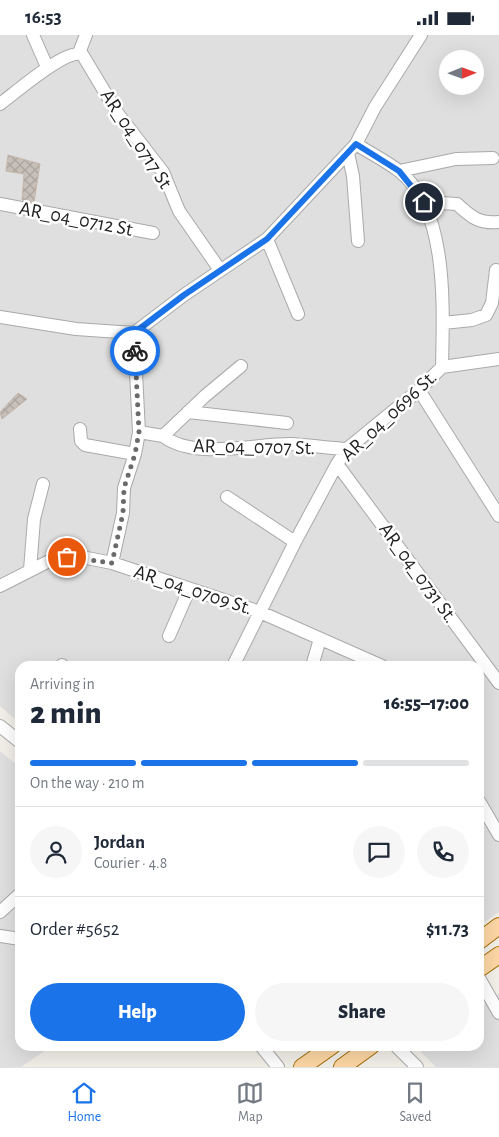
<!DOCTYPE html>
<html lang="en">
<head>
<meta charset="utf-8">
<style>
	:root { --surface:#fff; --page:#f6f6f7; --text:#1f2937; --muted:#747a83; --line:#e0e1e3; --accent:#1a73e8 }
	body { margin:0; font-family:"Alegreya Sans",sans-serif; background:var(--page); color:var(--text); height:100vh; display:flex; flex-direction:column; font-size:19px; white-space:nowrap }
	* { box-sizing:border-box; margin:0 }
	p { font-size:16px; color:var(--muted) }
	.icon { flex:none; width:28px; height:28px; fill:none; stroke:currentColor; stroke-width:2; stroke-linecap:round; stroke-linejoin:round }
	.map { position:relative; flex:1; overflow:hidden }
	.sheet { position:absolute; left:15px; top:626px; width:469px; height:390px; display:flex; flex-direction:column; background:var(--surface); border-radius:15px; box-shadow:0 5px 20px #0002 }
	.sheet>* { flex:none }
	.needle { width:32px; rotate:89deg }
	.controls { position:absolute; left:439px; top:15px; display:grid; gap:10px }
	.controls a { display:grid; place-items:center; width:45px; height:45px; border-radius:50%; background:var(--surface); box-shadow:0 5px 20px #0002; font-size:25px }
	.pin { position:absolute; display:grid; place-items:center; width:42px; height:42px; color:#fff; margin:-21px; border:2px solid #fff; border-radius:50%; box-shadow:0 1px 5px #0007 }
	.courier { position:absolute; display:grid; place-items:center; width:50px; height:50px; margin:-25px; border:4px solid #1a73e8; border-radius:50%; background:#fff; color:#222; box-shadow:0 1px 6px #0007 }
	.headline em { font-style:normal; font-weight:800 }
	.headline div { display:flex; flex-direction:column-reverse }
	.headline { display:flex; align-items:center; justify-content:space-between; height:85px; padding:0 15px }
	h1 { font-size:32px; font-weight:800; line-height:38px }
	.bar { display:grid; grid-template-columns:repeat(4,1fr); gap:8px 5px; align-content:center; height:60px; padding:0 15px }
	.bar i { height:6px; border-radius:4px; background:var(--line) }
	.bar .selected { background:var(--accent) }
	.bar p { grid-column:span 4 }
	.line { display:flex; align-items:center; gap:12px; padding:0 15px; border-top:1px solid var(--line) }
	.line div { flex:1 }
	.round { display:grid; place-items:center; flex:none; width:52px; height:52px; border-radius:26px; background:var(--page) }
	.button { display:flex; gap:10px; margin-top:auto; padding:10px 15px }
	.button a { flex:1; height:58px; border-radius:30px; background:var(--accent); color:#fff; font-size:20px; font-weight:800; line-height:58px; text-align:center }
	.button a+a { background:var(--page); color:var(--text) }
	.status { display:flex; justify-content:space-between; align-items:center; height:35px; padding:0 25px; background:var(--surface); direction:ltr }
	.status svg { height:14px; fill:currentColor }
	.tabs { display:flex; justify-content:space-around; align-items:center; height:70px; border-top:1px solid var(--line); background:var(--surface); font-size:14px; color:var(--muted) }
	.tabs a { display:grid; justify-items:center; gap:2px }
	.tabs .selected { color:var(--accent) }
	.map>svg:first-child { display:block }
</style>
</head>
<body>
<div class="status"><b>16:53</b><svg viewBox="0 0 49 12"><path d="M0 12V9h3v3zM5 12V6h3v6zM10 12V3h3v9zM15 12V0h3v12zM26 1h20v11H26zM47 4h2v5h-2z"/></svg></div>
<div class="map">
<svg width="499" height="1032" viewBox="0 0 499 1032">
	<defs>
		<pattern id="building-cross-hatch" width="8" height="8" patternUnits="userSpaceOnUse" patternTransform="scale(1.25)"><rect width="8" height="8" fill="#c7bfb8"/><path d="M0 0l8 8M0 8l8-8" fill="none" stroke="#aba49e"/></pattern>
	</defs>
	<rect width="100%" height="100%" fill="#f2efe9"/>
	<!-- residential -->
	<path fill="#e0dfdf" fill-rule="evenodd" d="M0,0H499V877L479,891V631H20V688L0,671ZM448,24H475V51H448Z
		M0,716L20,732V1011H52L21,1032H0Z
		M499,958V1032H436L421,1017L428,1011H479V973Z"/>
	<!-- building -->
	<path fill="url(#building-cross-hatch)" stroke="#c4b6ab" d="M8,120L40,129L34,167L22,165L24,139L6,136Z
		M18,358L27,364L2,384L0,377Z"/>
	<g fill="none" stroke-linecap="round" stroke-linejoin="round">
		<defs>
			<path id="minor" d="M33,0L47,32
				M79,18L86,0
				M0,69C15,58 65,14 82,19L118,79L163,137L179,176L220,235
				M356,109C370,118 386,126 399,136C449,175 443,274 442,332
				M348,118L353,141L358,206
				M399,136L456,124L493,123
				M424,167L457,169C471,182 479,189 499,187
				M0,169L153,198
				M267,204L298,279
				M0,282L76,294L134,298L184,260L267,204L356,109L375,72L421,0
				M443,288L472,285L486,280L492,268L496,235
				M419,355L499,481
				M188,377L287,388
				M80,394L81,406L85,410L135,419
				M139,397L163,401L205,361L241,331
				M163,401C194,425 253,409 290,409C309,410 328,413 347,414
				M337,429L499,648
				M227,462L295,507
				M112,528L123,478L124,453L135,419L139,397L134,298
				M30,535L34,484L43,449
				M0,551L55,523L82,522L112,528L260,577L382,631
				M169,601L189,555
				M62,631V630
				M233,631L295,507L337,429L347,414L419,355L442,332L499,324
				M312,631L320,604
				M0,691L20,707
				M479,766L499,800
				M0,877L20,859
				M0,901L20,904
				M479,943L499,978
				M261,1011L278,1032
				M396,1011L417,1032"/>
			<path id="major" d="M479,906L499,891
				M479,934L499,920
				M302,1032L332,1011
				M342,1032L371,1011"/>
		</defs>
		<!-- minor casing -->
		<use href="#minor" stroke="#a9a9a9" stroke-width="14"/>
		<!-- major casing -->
		<use href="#major" stroke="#a06b00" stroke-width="18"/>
		<!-- minor -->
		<use href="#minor" stroke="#fff" stroke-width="12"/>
		<!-- major -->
		<use href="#major" stroke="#fcd6a4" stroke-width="16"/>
	</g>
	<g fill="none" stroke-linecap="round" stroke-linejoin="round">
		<!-- done -->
		<path stroke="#6b6a68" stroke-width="5" stroke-dasharray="0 9" d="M67,522L112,528L123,478L124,453L135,419L139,397L135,316"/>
		<!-- route -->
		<path stroke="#1a73e8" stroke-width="6" d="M135,316L134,298L184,260L267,204L356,109L399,136L424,167"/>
	</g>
	<g text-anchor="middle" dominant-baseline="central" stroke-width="5" stroke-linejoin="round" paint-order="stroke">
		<!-- street labels -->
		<g font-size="20" fill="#222" stroke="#fff">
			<text transform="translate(136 104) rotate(57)">AR_04_0717 St</text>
			<text transform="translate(76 184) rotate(11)">AR_04_0712 St</text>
			<text transform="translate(389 381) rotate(-43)">AR_04_0696 St.</text>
			<text transform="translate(254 412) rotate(1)">AR_04_0707 St.</text>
			<text transform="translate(418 538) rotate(54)">AR_04_0731 St.</text>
			<text transform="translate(193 555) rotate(18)">AR_04_0709 St.</text>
		</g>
	</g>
</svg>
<div class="controls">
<a><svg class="needle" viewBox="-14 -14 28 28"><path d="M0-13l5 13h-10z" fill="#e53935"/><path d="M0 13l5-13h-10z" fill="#747a83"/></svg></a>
</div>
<div class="pin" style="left:67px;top:522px;background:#ea580c"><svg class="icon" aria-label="bag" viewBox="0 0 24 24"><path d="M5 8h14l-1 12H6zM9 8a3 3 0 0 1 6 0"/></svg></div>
<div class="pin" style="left:424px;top:167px;background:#1f2937"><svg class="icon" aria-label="home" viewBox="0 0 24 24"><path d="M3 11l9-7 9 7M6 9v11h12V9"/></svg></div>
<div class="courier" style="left:135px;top:316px"><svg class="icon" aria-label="bike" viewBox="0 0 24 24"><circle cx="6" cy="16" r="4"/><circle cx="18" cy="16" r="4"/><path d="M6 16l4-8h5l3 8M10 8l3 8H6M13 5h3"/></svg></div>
<section class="sheet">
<div class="headline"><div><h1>2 min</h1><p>Arriving in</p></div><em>16:55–17:00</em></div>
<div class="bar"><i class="selected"></i><i class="selected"></i><i class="selected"></i><i></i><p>On the way · 210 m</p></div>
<div class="line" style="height:90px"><a class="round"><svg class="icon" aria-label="person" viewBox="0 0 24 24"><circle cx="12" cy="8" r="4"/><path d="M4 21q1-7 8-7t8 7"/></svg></a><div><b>Jordan</b><p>Courier · 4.8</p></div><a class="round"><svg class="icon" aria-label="chat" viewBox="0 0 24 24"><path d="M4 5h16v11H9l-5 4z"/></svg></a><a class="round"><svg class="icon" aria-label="phone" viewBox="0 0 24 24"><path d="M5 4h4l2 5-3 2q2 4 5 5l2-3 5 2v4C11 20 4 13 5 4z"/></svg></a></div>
<div class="line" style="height:65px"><div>Order #5652</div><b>$11.73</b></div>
<div class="button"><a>Help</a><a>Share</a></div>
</section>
</div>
<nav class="tabs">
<a class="selected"><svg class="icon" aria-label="home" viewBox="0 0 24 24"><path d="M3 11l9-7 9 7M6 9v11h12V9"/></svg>Home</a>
<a><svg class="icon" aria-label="map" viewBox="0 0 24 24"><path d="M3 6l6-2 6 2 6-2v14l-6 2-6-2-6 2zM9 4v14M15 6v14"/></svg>Map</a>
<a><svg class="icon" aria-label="saved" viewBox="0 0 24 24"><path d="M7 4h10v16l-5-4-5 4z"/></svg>Saved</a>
</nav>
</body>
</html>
